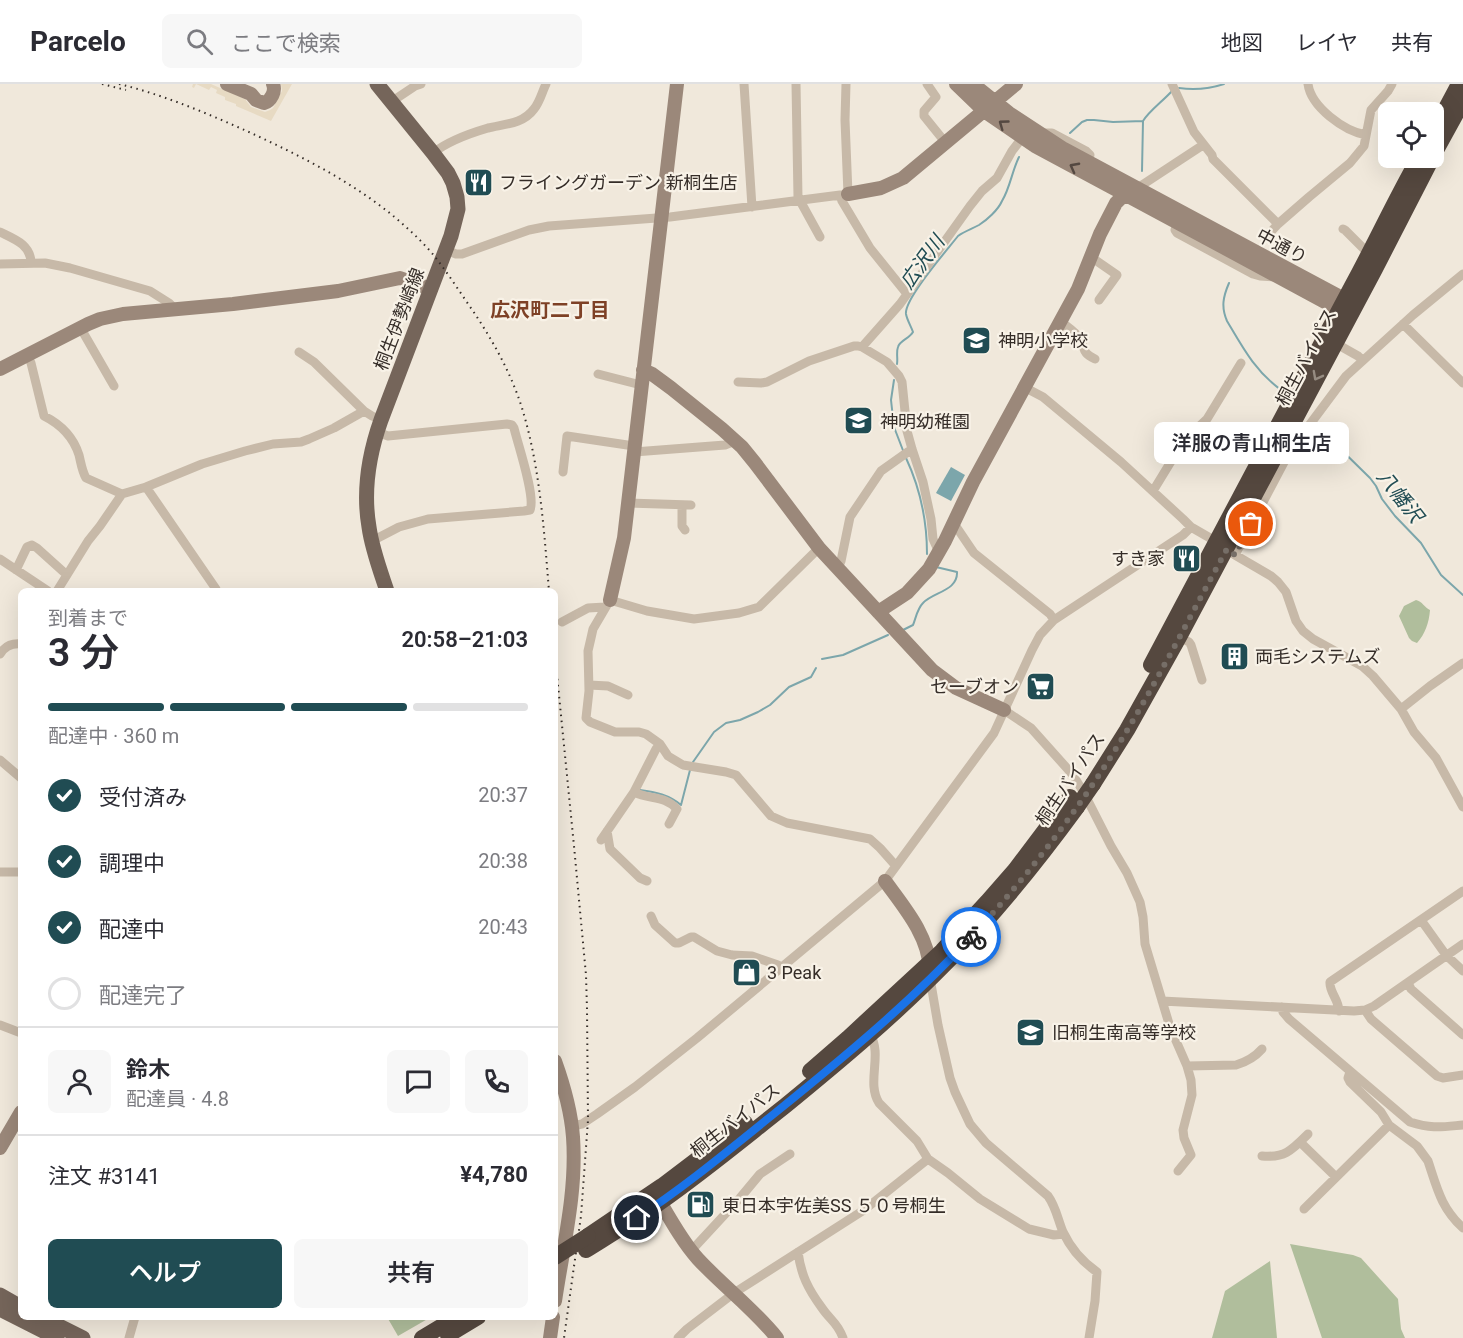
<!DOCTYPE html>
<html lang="ja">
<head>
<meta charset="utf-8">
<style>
	:root { --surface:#fff; --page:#f7f7f7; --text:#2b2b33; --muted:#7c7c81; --line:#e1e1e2; --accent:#204c53 }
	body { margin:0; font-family:Roboto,"Noto Sans JP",sans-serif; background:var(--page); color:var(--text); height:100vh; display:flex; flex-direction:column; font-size:22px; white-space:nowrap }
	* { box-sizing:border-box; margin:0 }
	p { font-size:20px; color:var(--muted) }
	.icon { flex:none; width:33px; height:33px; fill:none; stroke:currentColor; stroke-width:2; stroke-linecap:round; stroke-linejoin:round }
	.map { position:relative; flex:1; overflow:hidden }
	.panel { position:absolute; left:18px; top:504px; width:540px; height:732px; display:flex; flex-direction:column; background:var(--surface); border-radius:9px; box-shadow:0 6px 24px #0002 }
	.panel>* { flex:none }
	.buttons { position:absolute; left:1378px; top:18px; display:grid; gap:12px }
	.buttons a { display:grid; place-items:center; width:66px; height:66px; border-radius:9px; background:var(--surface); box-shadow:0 6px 24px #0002; font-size:30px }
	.pin { position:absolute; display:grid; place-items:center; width:51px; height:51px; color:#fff; margin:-26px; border:3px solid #fff; border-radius:50%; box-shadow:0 2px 6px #0007 }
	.courier { position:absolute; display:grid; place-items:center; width:60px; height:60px; margin:-30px; border:4px solid #1a73e8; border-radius:50%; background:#fff; color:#222; box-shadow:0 2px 8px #0007 }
	.bubble { position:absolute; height:42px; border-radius:9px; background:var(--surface); box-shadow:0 6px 24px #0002; font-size:20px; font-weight:600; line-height:42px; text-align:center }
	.summary em { font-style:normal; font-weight:600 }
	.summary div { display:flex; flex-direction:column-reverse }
	.summary { display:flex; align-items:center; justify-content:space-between; height:102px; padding:0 30px }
	h1 { font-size:39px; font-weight:600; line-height:45px }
	.bar { display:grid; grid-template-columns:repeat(4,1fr); gap:9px 6px; align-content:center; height:72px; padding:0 30px }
	.bar i { height:8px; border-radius:4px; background:var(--line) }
	.bar .on { background:var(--accent) }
	.bar p { grid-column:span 4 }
	.line { display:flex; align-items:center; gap:15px; padding:0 30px; border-top:2px solid var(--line) }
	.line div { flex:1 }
	.round { display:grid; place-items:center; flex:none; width:63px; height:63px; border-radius:9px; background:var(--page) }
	ol { padding:0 30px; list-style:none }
	li { display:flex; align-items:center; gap:18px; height:66px }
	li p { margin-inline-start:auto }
	li .icon { padding:6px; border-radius:50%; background:var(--accent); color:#fff; stroke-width:4 }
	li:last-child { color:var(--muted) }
	li i { width:33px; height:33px; border:3px solid var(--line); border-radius:50% }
	.cta { display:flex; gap:12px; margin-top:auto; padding:12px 30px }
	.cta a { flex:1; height:69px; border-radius:9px; background:var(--accent); color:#fff; font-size:24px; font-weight:600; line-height:69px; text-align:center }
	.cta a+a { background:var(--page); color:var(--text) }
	header { display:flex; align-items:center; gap:36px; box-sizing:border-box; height:84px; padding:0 30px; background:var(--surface); border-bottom:2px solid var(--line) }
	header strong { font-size:28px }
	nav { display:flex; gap:33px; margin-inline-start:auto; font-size:21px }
	.search { width:420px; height:54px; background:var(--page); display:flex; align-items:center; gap:15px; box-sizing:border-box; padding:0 21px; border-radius:9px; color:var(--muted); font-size:22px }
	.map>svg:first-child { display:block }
</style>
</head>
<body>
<header>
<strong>Parcelo</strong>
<div class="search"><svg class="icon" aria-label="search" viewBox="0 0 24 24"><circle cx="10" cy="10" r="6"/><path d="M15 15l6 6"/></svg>ここで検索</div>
<nav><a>地図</a><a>レイヤ</a><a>共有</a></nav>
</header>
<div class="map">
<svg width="1463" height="1254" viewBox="0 0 1463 1254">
	<rect width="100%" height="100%" fill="#f0e8db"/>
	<!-- green -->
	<path fill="#b0be9c" d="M1416,516C1422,517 1425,524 1430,526C1429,539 1425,550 1417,559L1412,557L1409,554L1399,532L1404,522Z
		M1290,1160L1353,1171L1361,1174L1398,1215L1401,1245L1405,1254H1322Z
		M1270,1177L1277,1254H1212L1225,1207Z
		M387,1233H431L398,1252Z"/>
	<!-- plaza -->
	<path fill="#e7dac3" d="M193,0H211L245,15L251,23L265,28L270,26L273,24L282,7L281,0H292L271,37L236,22V20L225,16V13L216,9L217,6L211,3L209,6L196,0L194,4L192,3Z"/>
	<!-- water -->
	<path fill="#7ca6ab" d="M951,383L965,391L951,417L936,409Z"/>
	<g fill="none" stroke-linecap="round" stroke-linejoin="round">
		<!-- stream -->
		<path stroke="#7ca6ab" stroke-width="2" d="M1179,4C1195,6 1209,5 1224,0
			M1143,37C1149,27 1163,17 1172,7
			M1070,49L1082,38L1087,36H1094L1113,38L1143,37
			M1142,87L1143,37
			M1229,199C1223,213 1221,223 1227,237C1243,264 1255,287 1281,306
			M897,280C898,275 896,268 898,263C900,256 909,255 913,248C911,242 907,236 906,230C904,215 948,165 958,152C965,147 972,145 979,141C987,136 998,126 1002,117C1010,104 1012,87 1019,73
			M894,296L891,316L894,343L904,369
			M1315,340L1370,394L1376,402L1382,415L1395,432L1421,459L1441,491L1463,511
			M906,374C920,404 927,437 927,470
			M903,546L913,541C916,534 917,525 923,519C933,508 958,507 957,488L936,483
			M822,575L843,571L888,551
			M693,678L714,648L726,639L740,636L758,628L770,621L789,603L811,593L816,584
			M640,706C656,708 669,711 681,721L690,686"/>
		<!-- street -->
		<path stroke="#c7b9a8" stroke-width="9" d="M744,0L752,123
			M796,0L798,113L820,153
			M927,0L936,13L924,27V32L945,58
			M1172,0L1194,48L1212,71L1213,75L1278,140
			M1308,0C1311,23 1344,47 1366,51
			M391,18L415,2L421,0
			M1042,49H1052L1086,67L1090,71L1088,79
			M433,69C447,58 471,49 488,44C505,40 523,40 534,25C540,18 542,8 546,0
			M1136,105L1203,61
			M840,111L842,117L870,164L907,210
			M1177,138L1175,146L1177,149L1253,190L1260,192L1275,193
			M1343,145L1345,146L1364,165L1369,167
			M0,148C14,155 30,160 31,178
			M1267,152L1278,140L1309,113L1350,79L1364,62L1371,26L1388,7L1392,0
			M446,166L456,170H462L529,146L549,142L670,133L848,110L845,36L846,0
			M1091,173L1117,191L1099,216
			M0,180L45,179L70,184L150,207L169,219L175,225
			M1060,237C1066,242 1076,248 1080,255C1086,266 1081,268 1095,275
			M1403,240L1463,299
			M80,243L114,302
			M1335,259L1358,272L1362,276
			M862,263L900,220L970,122L982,107L997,94L1012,67L1022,54
			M299,268L314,278L364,327L372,332L381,336
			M27,270L31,279L44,332C60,340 73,352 79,371C81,379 82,387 86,394L122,410
			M598,290L641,301
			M738,298L761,299L767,298L809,277L854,262H858L862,263L887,278L899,292L902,298L907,347L912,365L923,398L931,435L933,455L937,464L940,466
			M1024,303L1043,313L1121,378L1183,435L1191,443L1217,458L1235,471L1271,492L1278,498L1286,508L1296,537L1303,547L1313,555L1362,582L1373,592L1401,625L1414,648L1436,674L1463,723
			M634,368L725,361L735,357
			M563,388L567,352L634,362
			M146,403L216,505V507
			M1153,407L1178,366L1191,350L1207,335L1241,279
			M628,419L691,421
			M682,421V442L685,446
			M953,438L974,469L1050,530L1054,536
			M372,457L399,443L428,435L524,427L530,426C536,413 518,361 514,344L512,341L507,340L388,352L377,348
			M819,464L759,523L739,529L694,535L647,527L610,516L593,545L591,554L588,567L589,607L586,634L590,638L615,648H639L646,650L660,660L668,672L683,681L726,688L736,691L771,732L787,739L870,755L880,764L896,782
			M1235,471L1290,367L1346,292L1413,231L1463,190
			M0,475L48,507
			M838,484L841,477L850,433L881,387L912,365
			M16,486L27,463L32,461L37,464L67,491
			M57,507L88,457L100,442L122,410L146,403L202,380L245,367L273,360L301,358L309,355L334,344L364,327
			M562,538L588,524L605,523
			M1179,553L1189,558L1191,561L1202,596
			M0,570C5,562 12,559 21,560
			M589,601L608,602L628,611
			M1401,625L1430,602L1463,579
			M1004,626L1031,644L1073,691L1084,709L1111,762L1127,789L1140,818L1143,833L1145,860L1148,870L1170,943L1187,982L1191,996L1192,1011L1183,1046L1184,1054L1191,1071L1178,1087
			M0,676L21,694
			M634,708C650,716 664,711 677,725L669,740
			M607,747L610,765L640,794L647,797
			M601,756L634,708L656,665L660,660
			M0,788H21
			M651,832L655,841L675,859H679L691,853H694L717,867L732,871L752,872L778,881L781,884
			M1421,836L1446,871L1463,887
			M930,894L938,941L950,994L955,1008L970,1040L986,1059L1048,1112C1056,1123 1058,1136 1063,1148C1071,1165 1081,1177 1097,1188L1095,1217L1089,1254
			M1408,899L1411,905L1463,951
			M1162,917L1354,927L1365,926L1374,922L1463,860
			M1282,923L1283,928L1289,935L1410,1038C1432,1045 1441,1043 1463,1041
			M1365,926L1371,935L1437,992L1443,994L1463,991
			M1339,927C1339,916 1329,908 1330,898L1463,807
			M0,941L21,949
			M870,950C883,971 866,998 879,1019L917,1057L928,1075L948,1089L980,1115L1029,1145L1054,1151L1064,1150
			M1187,982L1236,981C1246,978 1255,973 1262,965
			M1350,988L1348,994L1350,998L1381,1028L1389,1041L1417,1062L1428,1077C1437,1104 1441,1124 1463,1144
			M572,1042L582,1040L597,1030L635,1003L697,954L885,797L994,649L1032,566L1040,551L1054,536L1183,451L1191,443
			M1300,1058L1336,1093
			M1262,1072C1285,1074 1292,1066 1308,1050
			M1304,1125L1389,1041
			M691,1167L740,1114L760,1090L790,1070
			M798,1168C801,1191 808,1205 822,1224C830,1236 838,1239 843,1254
			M129,1254L135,1233
			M678,1254L687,1245L734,1209L864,1126L928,1075"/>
		<!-- secondary -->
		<path stroke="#9b887a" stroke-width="14" d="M227,0L251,10L256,16L264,19C271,17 276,7 273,0
			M956,0L984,27L1035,62L1327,219L1339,225L1348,226
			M973,0L1009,29L1064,65L1344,215L1350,222
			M848,110L881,104L903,94L1016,0
			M0,285L88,240L100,235L123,230L233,220L338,207L400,194L431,205
			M643,286L652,290L671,304L722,345L742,363L755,379L819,464L932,586L956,604L1004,626
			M610,516L624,454L677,0
			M878,528L907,509L929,485L945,457L973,398L1078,205L1100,150L1116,119L1121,114L1136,105
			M885,797C904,823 929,852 930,886
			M555,977C564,1002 571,1027 573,1053C577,1108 563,1163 555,1217
			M0,1064L21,1028
			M655,1109C668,1131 681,1156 698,1175C723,1202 754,1225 777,1254
			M550,1254L553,1233"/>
		<!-- primary -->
		<path stroke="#75655a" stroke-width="15" d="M377,0L433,69L448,89L453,99L457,113L458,125L451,152L381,336C369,370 363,408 369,443C372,465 380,486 387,507
			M0,1211L21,1223
			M0,1225L57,1254
			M41,1233L83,1254"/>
		<!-- highway -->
		<path stroke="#55483f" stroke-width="16" d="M1443,30L1459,0
			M1434,70L1463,17
			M1151,581C1218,455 1284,328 1352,202C1375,160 1395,116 1419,74
			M1093,700L1127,646L1179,553L1375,185L1432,74
			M810,987L848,954L942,867L987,818L1015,786L1070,713
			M588,1152L662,1102L745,1039
			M586,1166C610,1151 635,1136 659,1119C702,1089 743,1055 785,1022C840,977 895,931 945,880C994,832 1036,779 1077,723
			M448,1251L478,1233
			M422,1254L457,1233"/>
		<!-- rail -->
		<path stroke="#352d28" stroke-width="2" stroke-dasharray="1.5 4.5" stroke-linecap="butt" d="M102,0L126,6
			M119,0C164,11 209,30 251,49C316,79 382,113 431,168C446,186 459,207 473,227C493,257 511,289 522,324C540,383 544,446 549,507
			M555,571L574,762L586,891L587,925L588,1036L581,1132L564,1254"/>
		<!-- highway-bridge -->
		<path stroke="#55483f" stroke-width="16" d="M1077,723L1093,700
			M555,1173L588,1152"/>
	</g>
	<!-- one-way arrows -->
	<defs><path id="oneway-chevron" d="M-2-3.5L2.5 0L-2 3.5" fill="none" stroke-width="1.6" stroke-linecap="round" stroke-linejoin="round" transform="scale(1.5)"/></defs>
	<g stroke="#544841">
		<use href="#oneway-chevron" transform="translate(1003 40) rotate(-144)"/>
		<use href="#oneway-chevron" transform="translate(1074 83) rotate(-152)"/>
	</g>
	<use stroke="#968c82" href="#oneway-chevron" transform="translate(1317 292) rotate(118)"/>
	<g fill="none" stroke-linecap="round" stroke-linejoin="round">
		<!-- done -->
		<path stroke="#766e67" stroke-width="6" stroke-dasharray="0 10.8" d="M971,853C1030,790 1083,720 1128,645C1163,586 1194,525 1227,465L1235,471L1251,440"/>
		<!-- route -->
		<path stroke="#1a73e8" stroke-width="8" d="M637,1134C686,1102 730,1065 775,1029C843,974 911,918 971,853"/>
	</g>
	<!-- icons -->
	<defs>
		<symbol id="restaurant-square" viewBox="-11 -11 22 22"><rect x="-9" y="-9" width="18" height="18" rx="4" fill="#204c53" stroke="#f8f2e7"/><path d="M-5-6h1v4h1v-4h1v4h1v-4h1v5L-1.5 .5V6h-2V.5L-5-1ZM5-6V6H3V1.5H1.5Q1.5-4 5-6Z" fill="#fff"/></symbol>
		<symbol id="school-square" viewBox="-11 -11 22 22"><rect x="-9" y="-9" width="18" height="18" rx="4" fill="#204c53" stroke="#f8f2e7"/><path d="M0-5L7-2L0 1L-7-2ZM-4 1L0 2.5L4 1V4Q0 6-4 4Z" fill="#fff"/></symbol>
		<symbol id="building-square" viewBox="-11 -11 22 22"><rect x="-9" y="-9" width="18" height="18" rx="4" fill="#204c53" stroke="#f8f2e7"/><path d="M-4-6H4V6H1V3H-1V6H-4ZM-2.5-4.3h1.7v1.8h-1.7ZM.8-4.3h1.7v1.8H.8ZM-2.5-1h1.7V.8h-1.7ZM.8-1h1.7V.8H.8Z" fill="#fff"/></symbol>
		<symbol id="supermarket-square" viewBox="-11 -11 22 22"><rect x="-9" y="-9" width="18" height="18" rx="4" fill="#204c53" stroke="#f8f2e7"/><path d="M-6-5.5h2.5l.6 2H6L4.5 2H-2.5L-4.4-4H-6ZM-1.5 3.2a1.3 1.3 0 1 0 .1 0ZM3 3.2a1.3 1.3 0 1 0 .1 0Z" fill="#fff"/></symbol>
		<symbol id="shop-square" viewBox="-11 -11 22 22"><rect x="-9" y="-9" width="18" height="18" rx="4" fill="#204c53" stroke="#f8f2e7"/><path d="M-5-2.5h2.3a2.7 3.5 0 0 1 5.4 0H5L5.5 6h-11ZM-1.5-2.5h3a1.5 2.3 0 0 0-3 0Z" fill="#fff"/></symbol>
		<symbol id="fuel-square" viewBox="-11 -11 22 22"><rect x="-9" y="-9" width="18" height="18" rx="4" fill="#204c53" stroke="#f8f2e7"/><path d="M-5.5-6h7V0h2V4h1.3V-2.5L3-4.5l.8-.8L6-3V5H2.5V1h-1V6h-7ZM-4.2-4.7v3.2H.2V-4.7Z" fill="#fff"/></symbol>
	</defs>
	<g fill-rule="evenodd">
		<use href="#restaurant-square" x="462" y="82" width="33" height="33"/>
		<use href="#school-square" x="960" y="240" width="33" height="33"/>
		<use href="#school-square" x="842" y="320" width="33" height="33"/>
		<use href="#restaurant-square" x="1170" y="458" width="33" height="33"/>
		<use href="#building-square" x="1218" y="556" width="33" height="33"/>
		<use href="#supermarket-square" x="1024" y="586" width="33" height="33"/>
		<use href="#shop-square" x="730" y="872" width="33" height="33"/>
		<use href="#school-square" x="1014" y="932" width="33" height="33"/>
		<use href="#fuel-square" x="684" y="1104" width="33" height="33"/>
	</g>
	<g text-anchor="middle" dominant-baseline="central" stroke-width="4.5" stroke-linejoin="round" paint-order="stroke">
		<!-- poi labels -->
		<g font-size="18" fill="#352d28" stroke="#f8f2e7" text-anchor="start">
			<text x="499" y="98">フライングガーデン 新桐生店</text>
			<text x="998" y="256">神明小学校</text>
			<text x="880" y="337">神明幼稚園</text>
			<text x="1165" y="474" text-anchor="end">すき家</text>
			<text x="1255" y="572">両毛システムズ</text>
			<text x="1019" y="602" text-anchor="end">セーブオン</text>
			<text x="767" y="888">3 Peak</text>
			<text x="1052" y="948">旧桐生南高等学校</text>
			<text x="722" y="1121">東日本宇佐美SS ５０号桐生</text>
		</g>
		<!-- street labels -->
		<g font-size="18" fill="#352d28" stroke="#f8f2e7">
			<text transform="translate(1282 162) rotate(28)">中通り</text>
			<text transform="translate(399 235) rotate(-69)">桐生伊勢崎線</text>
			<text transform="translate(1306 273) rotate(-62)">桐生バイパス</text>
			<text transform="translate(1070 695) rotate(-56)">桐生バイパス</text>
			<text transform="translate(735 1036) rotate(-38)">桐生バイパス</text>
		</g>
		<!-- water labels -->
		<g font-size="20" font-style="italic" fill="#204c53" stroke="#f8f2e7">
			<text transform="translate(922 178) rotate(-54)">広沢川</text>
			<text transform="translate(1400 412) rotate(52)">八幡沢</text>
		</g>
		<!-- neighbourhood labels -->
		<g font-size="20" font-weight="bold" fill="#7e4126" stroke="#f8f2e7">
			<text x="550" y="226">広沢町二丁目</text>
		</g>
	</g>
</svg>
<div class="buttons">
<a><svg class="icon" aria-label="locate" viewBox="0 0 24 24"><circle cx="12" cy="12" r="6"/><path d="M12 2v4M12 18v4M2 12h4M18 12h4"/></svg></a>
</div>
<div class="pin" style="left:1251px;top:440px;background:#ea580c"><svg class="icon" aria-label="bag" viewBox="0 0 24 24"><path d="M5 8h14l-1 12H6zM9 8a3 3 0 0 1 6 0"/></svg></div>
<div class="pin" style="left:637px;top:1134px;background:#1f2937"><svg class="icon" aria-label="home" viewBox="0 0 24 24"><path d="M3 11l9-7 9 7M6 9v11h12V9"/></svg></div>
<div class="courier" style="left:971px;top:853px"><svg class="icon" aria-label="bike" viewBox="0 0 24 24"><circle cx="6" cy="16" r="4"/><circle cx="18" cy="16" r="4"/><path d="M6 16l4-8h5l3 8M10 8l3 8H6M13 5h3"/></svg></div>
<div class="bubble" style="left:1154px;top:338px;width:195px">洋服の青山桐生店</div>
<section class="panel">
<div class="summary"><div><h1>3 分</h1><p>到着まで</p></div><em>20:58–21:03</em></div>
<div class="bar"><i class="on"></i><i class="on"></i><i class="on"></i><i></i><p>配達中 · 360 m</p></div>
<ol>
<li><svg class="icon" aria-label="check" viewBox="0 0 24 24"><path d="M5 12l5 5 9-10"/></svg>受付済み<p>20:37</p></li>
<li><svg class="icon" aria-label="check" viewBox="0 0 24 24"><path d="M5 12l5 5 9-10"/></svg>調理中<p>20:38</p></li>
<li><svg class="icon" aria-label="check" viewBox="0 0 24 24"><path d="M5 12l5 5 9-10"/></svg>配達中<p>20:43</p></li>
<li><i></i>配達完了</li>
</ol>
<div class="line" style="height:108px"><a class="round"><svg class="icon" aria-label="person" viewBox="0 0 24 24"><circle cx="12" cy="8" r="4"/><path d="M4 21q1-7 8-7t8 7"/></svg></a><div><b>鈴木</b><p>配達員 · 4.8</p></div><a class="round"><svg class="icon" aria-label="chat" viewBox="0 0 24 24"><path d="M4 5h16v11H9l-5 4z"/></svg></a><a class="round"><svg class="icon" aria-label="phone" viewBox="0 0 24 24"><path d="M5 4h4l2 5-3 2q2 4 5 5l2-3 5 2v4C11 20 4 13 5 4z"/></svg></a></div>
<div class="line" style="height:78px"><div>注文 #3141</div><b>¥4,780</b></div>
<div class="cta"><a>ヘルプ</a><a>共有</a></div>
</section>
</div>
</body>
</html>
